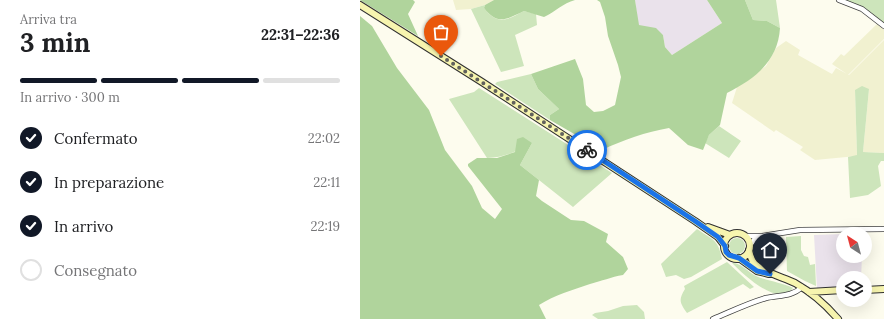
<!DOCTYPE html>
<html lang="it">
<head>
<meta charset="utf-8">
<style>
	:root { --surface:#fff; --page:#f2f2f2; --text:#202124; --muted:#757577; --line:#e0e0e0; --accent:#111827 }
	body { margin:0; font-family:Lora,serif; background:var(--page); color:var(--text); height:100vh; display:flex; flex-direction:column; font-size:15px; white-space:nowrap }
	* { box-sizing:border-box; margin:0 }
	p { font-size:13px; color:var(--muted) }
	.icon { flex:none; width:22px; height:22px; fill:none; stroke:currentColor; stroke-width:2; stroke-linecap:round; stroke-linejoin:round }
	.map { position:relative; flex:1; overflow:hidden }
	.details { display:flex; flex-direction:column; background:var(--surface); width:360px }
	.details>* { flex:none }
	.needle { width:26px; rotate:324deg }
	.buttons { position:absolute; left:476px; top:227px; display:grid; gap:8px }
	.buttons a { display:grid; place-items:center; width:36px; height:36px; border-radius:50%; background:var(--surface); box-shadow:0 4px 16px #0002; font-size:20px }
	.pin { position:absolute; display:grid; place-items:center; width:34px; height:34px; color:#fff; margin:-41px -17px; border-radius:50% 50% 50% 0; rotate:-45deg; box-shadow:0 0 4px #0007 }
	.pin .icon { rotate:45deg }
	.courier { position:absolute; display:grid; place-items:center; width:40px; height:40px; margin:-20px; border:3px solid #1a73e8; border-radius:50%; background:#fff; color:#222; box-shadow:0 1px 5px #0007 }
	.headline em { font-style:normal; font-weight:700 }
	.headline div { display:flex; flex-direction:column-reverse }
	.headline { display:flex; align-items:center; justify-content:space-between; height:68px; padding:0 20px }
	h1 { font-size:26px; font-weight:700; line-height:30px }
	.bar { display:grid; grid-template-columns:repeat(4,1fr); gap:6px 4px; align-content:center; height:48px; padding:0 20px }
	.bar i { height:5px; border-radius:3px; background:var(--line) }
	.bar .selected { background:var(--accent) }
	.bar p { grid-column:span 4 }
	ol { padding:0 20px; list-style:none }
	li { display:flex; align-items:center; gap:12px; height:44px }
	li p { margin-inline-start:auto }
	li .icon { padding:4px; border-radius:50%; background:var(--accent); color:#fff; stroke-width:4 }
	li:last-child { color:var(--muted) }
	li i { width:22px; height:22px; border:2px solid var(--line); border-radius:50% }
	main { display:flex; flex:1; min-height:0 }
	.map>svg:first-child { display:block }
</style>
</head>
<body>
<main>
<section class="details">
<div class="headline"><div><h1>3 min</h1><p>Arriva tra</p></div><em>22:31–22:36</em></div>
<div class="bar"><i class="selected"></i><i class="selected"></i><i class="selected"></i><i></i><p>In arrivo · 300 m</p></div>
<ol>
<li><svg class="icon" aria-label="check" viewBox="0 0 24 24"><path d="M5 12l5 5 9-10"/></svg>Confermato<p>22:02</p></li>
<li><svg class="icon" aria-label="check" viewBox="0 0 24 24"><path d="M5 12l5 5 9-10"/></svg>In preparazione<p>22:11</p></li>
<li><svg class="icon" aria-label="check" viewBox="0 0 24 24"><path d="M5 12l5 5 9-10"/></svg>In arrivo<p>22:19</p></li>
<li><i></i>Consegnato</li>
</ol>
</section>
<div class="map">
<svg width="524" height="319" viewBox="0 0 524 319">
	<rect width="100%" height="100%" fill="#fdfcee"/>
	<!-- industrial -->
	<path fill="#eae2eb" d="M275,0H347L362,23L312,55L305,47L303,35L278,25Z
		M483,234V256H502L501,278H483V287L457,288L454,235Z"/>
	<!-- farmland -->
	<path fill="#f1f1d0" d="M93,0H134L125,5L111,9L96,10Z
		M517,24L524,30V39L488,75H489L524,40V153L503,152L509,89L495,90L497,156L455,160L440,150L443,147L416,130L414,132L372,103L377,87L406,66L416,48L426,41L440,50L438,55L472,74L476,68L487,74L472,64L481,54L484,56Z"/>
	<!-- green -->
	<path fill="#cde5bb" d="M385,0H416L420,28L407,21L393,20Z
		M482,0H524V23L504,9Z
		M125,5L124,8C138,26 147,20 164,11L176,14L177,25L155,35L164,66L141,72L111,9Z
		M171,74L178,89L199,109L190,115V120L135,84L137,82Z
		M502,86L509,89L503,152L524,153V161H521L518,166L521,186L508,195L490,198L488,157L497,155L495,90Z
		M119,88L252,173L213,207L160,165L172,143C157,151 144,158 127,158L89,99L114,92Z
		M359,126L381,141L369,158L345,143L349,135Z
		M337,229C353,240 358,239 362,259L331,277L324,279L316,275L306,277L301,264Z
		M441,236V250L444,256L448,257L450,265L455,264L456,286L445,281L427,271L426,237Z
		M369 246a8 8 0 1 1 16 0a8 8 0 1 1-16 0Z
		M367,262L394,287L390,289L383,284L327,313C320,303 318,300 325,289L324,286Z
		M372,263C381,263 386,270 394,275C406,281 421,282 433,288C418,308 383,274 372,263Z
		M277,305L284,312L285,319H238L232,315L235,313L248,311L263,306Z"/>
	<!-- forest -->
	<path fill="#b0d49c" d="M0,0H53L55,2L48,14L58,36Z
		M134,0H215C203,3 195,12 184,17L164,11C147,19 138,26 124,8L125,5Z
		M237,0H275L279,25L296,28L303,35L305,47L312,55L362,23L347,0H385L393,20L407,21L420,28C418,61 395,79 367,93L360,125L349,135L343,150L328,145L309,128C286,132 263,140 242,150L190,120V115L199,109L178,89L171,74L215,59L223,79L226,105L234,112L243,111L255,105L261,77L258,65L248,36L245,17L240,2Z
		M0,16L12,26L37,68L69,110L85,150L112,186L122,208L135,219L142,209L108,166V164L117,158H137L155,152L157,139L163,137L172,143L160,165L179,180L176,196L182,201L211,220L224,221L248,234L246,242L263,257L268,269L263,275C251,277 242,281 230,284C212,290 195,295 179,305L186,319H0Z"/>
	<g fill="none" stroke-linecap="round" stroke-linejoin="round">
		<defs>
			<path id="street" d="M479,0L502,9L524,26
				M385,236H402L440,230L524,229
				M390,245L394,240L400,237
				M353,319C370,312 388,303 406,298C418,295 432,297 442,287"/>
			<path id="secondary" d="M0,5L122,82L335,221L358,237L365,246
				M348,227L370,235
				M364 246a13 13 0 1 1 26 0a13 13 0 1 1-26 0Z
				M389,250C390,255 391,260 395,264C406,273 422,277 435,283C451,292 466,305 478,319
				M379,258L397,271L409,274
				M505,290L524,289
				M449,292L483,290"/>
		</defs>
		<!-- street casing -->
		<use href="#street" stroke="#404040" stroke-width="6"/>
		<!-- secondary casing -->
		<use href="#secondary" stroke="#2f2f2f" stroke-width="8"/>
		<!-- street -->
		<use href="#street" stroke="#fff" stroke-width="4.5"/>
		<!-- secondary -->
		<use href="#secondary" stroke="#f7f5af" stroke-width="6"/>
	</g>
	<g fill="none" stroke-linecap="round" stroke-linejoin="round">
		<!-- done -->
		<path stroke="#61615c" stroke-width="4" stroke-dasharray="0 7.2" d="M81,56L227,150"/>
		<!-- route -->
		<path stroke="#1a73e8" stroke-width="5" d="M227,150L335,221L358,237L365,246L366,252L369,255L379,258L397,271L410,274"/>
	</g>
</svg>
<div class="buttons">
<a><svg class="needle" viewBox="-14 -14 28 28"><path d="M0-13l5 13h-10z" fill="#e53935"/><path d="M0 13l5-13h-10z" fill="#757577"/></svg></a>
<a><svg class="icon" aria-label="layers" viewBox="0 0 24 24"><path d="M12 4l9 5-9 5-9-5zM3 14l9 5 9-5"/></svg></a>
</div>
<div class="pin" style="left:81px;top:56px;background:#ea580c"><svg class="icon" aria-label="bag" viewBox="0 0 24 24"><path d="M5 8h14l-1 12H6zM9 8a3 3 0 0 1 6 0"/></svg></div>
<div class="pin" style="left:410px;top:274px;background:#1f2937"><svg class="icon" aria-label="home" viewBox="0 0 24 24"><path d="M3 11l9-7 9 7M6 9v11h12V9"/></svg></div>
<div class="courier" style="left:227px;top:150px"><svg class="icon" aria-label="bike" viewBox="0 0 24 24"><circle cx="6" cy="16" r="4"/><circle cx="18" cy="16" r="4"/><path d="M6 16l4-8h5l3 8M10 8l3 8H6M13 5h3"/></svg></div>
</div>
</main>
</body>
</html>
